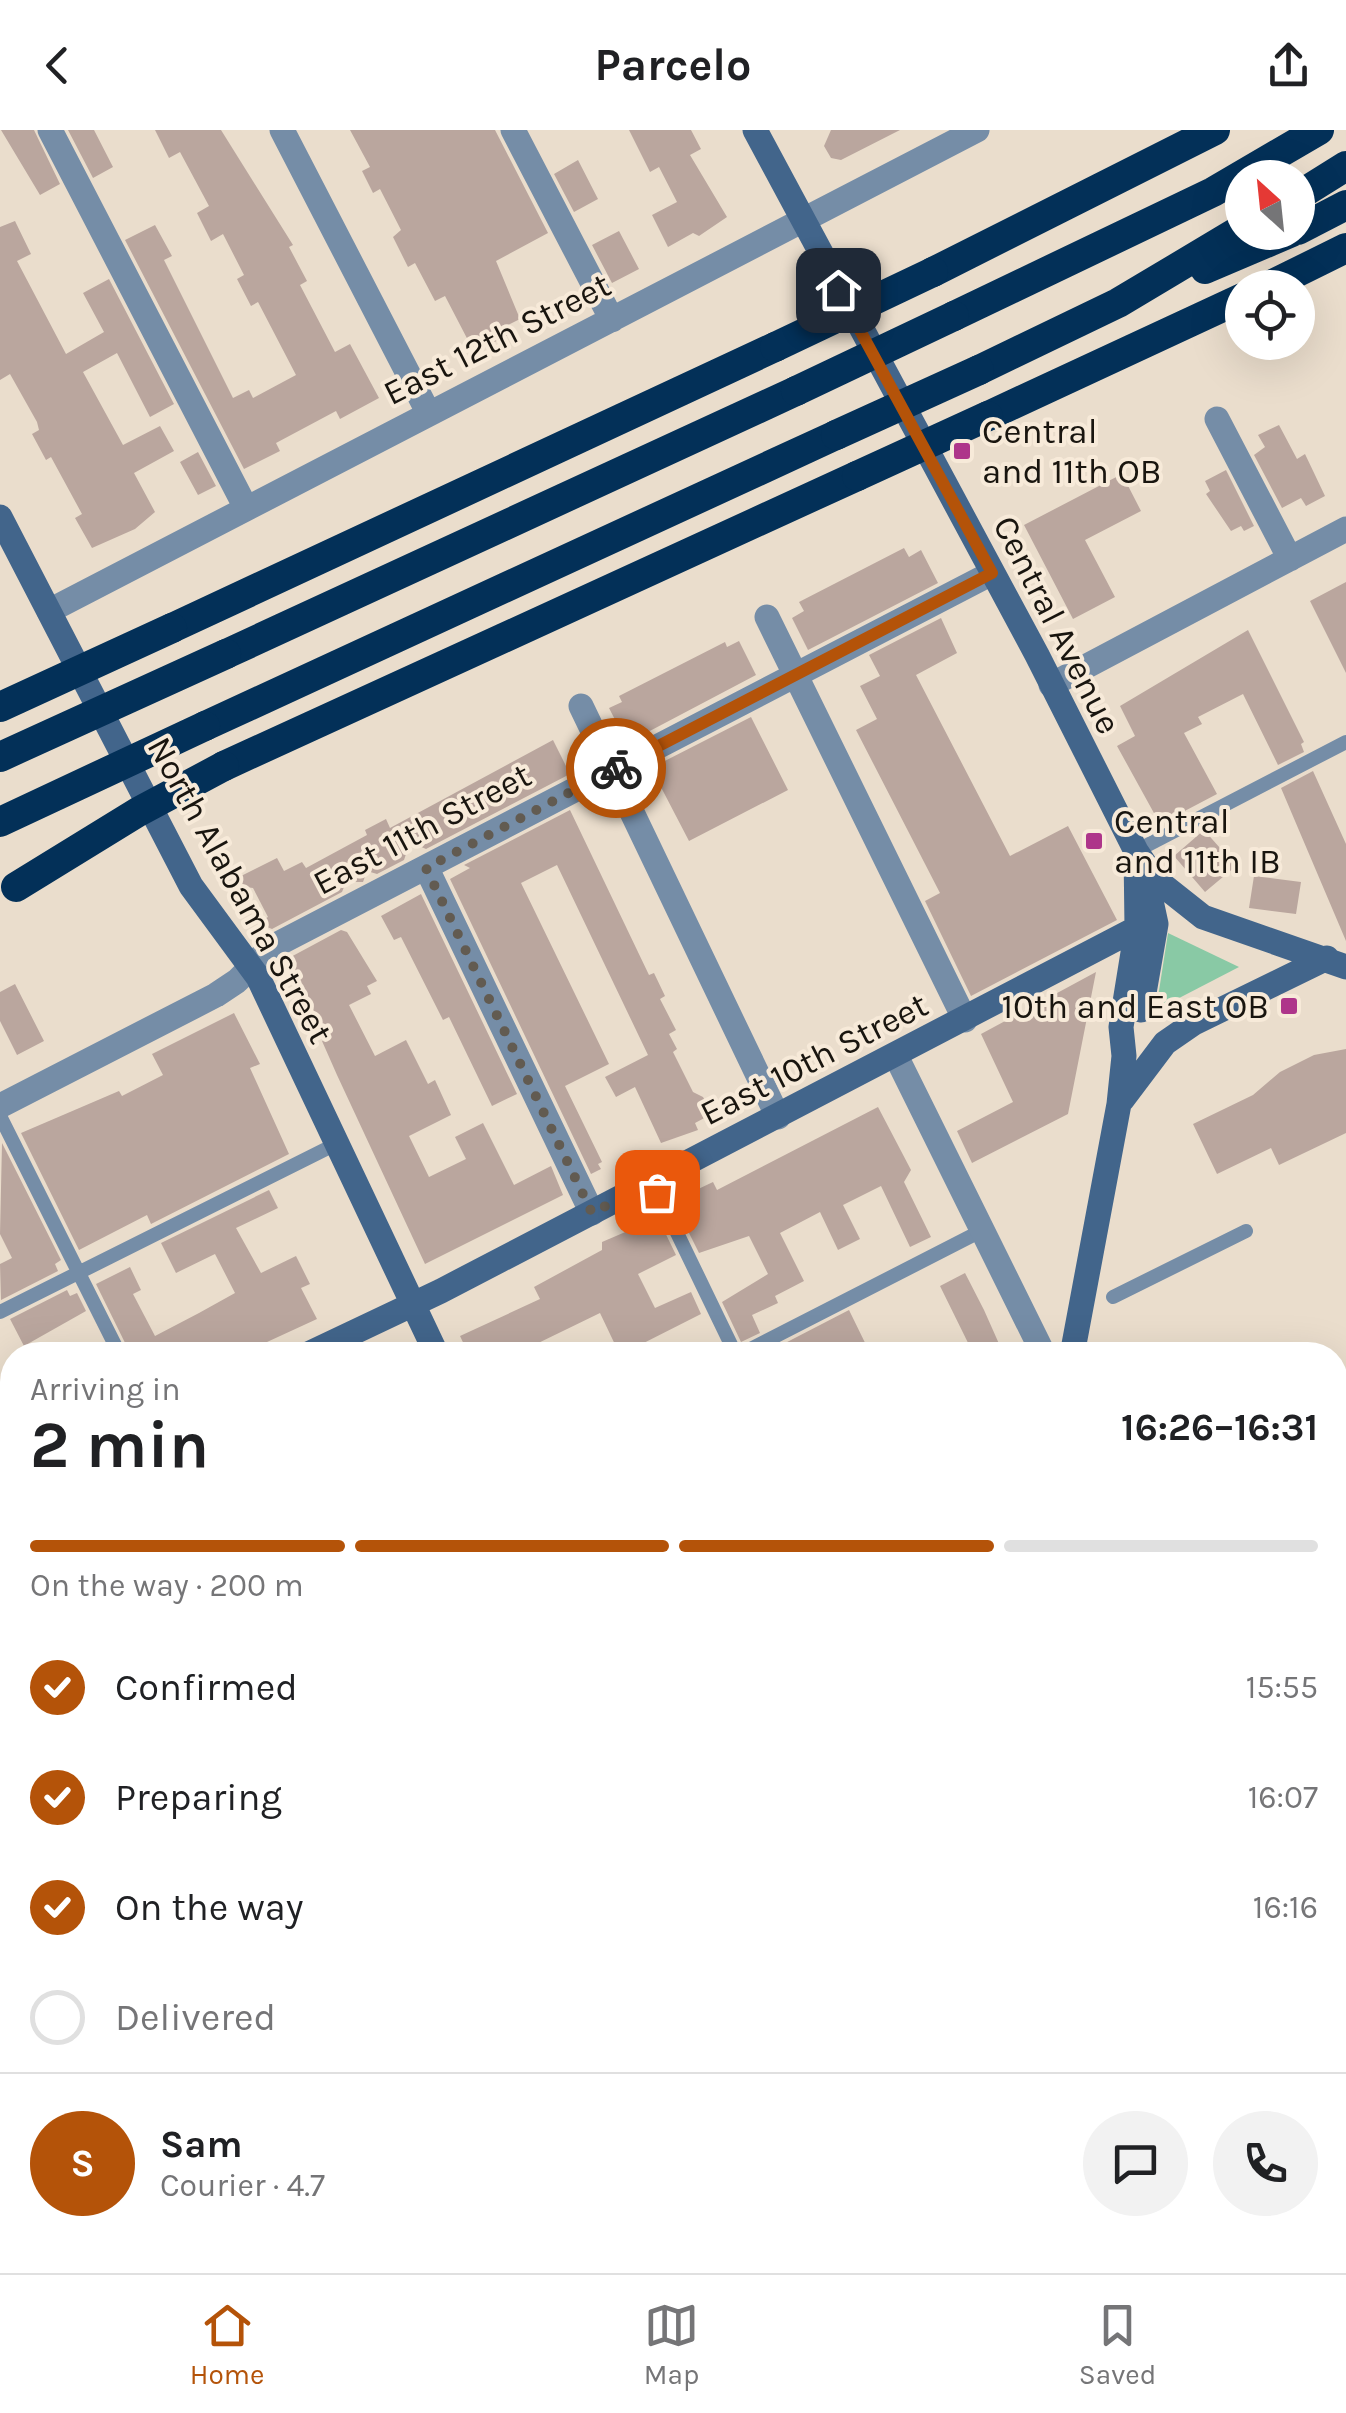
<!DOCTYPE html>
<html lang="en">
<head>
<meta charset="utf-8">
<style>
	:root { --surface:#fff; --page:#f2f2f2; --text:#202124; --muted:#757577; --line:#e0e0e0; --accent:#b45309 }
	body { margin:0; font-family:Karla,sans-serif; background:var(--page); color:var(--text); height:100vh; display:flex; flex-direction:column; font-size:38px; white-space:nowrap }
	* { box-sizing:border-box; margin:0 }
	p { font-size:32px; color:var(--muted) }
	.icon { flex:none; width:55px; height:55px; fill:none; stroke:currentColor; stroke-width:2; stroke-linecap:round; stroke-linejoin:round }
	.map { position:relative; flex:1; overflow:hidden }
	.details { position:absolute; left:0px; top:1212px; width:1348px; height:932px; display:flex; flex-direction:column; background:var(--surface); border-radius:40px 40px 0 0; box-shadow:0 10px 40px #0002 }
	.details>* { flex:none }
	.needle { width:65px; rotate:333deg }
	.fabs { position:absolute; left:1225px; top:30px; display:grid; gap:20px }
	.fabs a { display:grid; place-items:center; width:90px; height:90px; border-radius:50%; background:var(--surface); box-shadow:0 10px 40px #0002; font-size:50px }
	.pin { position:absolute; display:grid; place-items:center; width:85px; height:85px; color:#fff; margin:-42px; border-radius:20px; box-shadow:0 5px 15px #0006 }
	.courier { position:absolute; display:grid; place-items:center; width:100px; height:100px; margin:-50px; border:8px solid #b45309; border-radius:50%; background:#fff; color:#222; box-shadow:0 2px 12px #0007 }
	.overview em { font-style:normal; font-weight:700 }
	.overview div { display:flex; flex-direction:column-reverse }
	.overview { display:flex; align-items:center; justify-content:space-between; height:170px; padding:0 30px }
	h1 { font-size:65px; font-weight:700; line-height:75px }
	.bar { display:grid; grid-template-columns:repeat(4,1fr); gap:15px 10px; align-content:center; height:120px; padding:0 30px }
	.bar i { height:12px; border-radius:8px; background:var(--line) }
	.bar .selected { background:var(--accent) }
	.bar p { grid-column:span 4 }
	.line { display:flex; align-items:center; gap:25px; padding:0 30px; border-top:2px solid var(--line) }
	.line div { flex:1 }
	.round { display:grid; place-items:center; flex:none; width:105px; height:105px; border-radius:52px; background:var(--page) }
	ol { padding:0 30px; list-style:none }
	li { display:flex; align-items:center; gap:30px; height:110px }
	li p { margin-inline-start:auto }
	li .icon { padding:10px; border-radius:50%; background:var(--accent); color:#fff; stroke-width:4 }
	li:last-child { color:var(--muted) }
	li i { width:55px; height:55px; border:5px solid var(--line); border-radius:50% }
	header { display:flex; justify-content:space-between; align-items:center; height:130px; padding:0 30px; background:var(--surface); font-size:45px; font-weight:700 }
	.tab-bar { display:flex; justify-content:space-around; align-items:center; height:140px; border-top:2px solid var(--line); background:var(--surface); font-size:28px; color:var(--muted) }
	.tab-bar a { display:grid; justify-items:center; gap:5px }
	.tab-bar .selected { color:var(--accent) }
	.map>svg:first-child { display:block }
</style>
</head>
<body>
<header><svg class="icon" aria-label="back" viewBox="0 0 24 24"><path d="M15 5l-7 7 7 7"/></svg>Parcelo<svg class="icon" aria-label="share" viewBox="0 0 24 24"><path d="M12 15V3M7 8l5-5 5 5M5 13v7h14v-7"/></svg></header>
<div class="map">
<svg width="1346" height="2143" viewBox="0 0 1346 2143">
	<rect width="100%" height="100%" fill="#eaddcc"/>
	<!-- green -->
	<path fill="#89c9a5" d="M1168,803L1239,837L1156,880Z"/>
	<!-- building -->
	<path fill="#baa69e" d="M1,0H34L60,54L40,65Z
		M68,0H94L113,37L93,48Z
		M155,0H221L293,115L289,117L307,151L300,155L335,222L350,214L379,268L340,289L336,281L276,313L280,321L244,339L125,110L155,95L172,126L164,130L233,268L249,260L253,268L296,245L258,172L251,176L237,149L244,145L223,104L211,111L197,83L209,76L180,22L169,28Z
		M350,0H495L548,103L496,131L520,189L506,196L510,204L487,216L483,209L471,216L445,166L435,171L415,133L408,137L393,107L401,100L380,59L373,63L362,41L370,37Z
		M629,0H691L701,19L690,25L727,87L699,106L693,103L668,117L652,85L677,72L659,37L650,42Z
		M831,0H900L841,30L831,28L824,16Z
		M578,30L598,69L574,82L554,44Z
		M15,91L31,124L17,131L66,224L104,202L83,163L109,149L174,274L150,287L117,223L83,242L123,315L160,296L174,321L134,343L155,382L135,399L92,418L75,388L82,384L51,327L46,330L32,304L39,300L37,292L10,244L0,250V97Z
		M619,101L639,139L612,153L592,115Z
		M1279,295L1297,329L1305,324L1325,366L1306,376L1301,368L1282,378L1254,325L1265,317L1258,305Z
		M198,322L216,356L198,365L180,332Z
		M1226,340L1254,396L1244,401L1241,396L1231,401L1206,364L1210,361L1205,351Z
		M1122,344L1141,381L1085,410L1115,467L1073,489L1024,395Z
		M904,418L909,427L921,420L938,453L808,520L792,488L804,481L799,472Z
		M1346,452V543L1310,471Z
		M941,488L957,523L916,545L1010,726L1068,696L1117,790L971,866L925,771L940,763L856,600L877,589L860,556L880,546L869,525Z
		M1248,500L1304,612L1301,614L1304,622L1278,635L1243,564L1198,587L1202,594L1184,603L1217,664L1160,694L1117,616L1135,606L1120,576Z
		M739,511L756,545L627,613L609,578L622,572L619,566L725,512L727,517Z
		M751,587L788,660L689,711L651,638Z
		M553,610L570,644L426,719L410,712L404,730L377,744L367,741L363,752H346L342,762L272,799L257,793L268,787L253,758L225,754L277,728L284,741L302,732L306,738L367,705L365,700L386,689L390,698Z
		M1313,641L1346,714V811L1281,658Z
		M570,680L649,845L654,843L665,866L660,869L676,900L669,904L677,919L673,922L693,962L703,967L712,984L695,993L698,1000L661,1013L635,957L616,967L605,947L648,925L557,735L521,753L609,934L565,956L602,1032L598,1034L601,1039L591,1044L450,749L470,738L464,735Z
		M1204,700L1236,736L1205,762L1174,726Z
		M1254,746L1301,752L1296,784L1249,778Z
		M421,764L517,964L492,976L449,887L443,890L401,807L394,810L381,786Z
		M341,800L347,802L377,851L367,856L371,864L349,875L375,926L406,910L428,954L435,950L451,985L409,1006L429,1047L466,1029L455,1007L483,993L514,1055L551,1036L563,1065L425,1134L337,945L322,911L328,908L287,829Z
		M1096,842L1068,984L972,1033L957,1001L1013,972L981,904Z
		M15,854L44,911L17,925L0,891V862Z
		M234,883L260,934L250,938L289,1024L151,1094L147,1085L79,1120L21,1003L119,961L122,966L163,945L152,924Z
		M1346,919V1003L1279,1035L1271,1018L1217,1044L1193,994L1253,965L1280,942L1314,925Z
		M878,977L911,1040L904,1052L931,1107L910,1117L881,1056L843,1075L860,1109L838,1120L820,1082L780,1103L804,1151L775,1166L778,1173L752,1185L760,1203L741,1212L722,1172L768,1144L749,1106L699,1123L677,1079L697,1069L694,1061L713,1052L717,1060Z
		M2,1013L61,1130L55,1134L58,1141L1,1170L0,1134L12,1128L0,1104Z
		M269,1060L278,1078L236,1098L261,1143L296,1126L310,1154L301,1158L317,1189L254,1218L257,1225H131L96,1154L130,1137L141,1160L133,1164L155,1206L199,1183L235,1163L215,1124L176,1143L161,1113Z
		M658,1088L676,1125L638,1144L655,1178L691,1162L701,1184L620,1225L600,1183L528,1218L531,1225H469L460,1206L540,1169L534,1157L602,1120V1112Z
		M965,1143L984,1180L1004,1225H974L940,1156Z
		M67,1160L70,1166L77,1163L86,1181L24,1216L10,1189Z
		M849,1180L871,1225H762Z"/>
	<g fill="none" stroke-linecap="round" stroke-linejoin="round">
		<!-- lane -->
		<path stroke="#758da7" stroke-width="14" d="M1136,721L1346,612
			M0,986L120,1225
			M652,1051L736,1225
			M1113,1167L1246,1101
			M0,1182L336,1014
			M739,1225L983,1100
			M1335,1575L1346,1577
			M0,1604L12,1597
			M1335,1663L1346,1659
			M0,2054L12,2048
			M442,2132L447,2143
			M85,2143L107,2132"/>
		<!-- street -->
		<path stroke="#758da7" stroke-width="25" d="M50,0L246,378
			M282,0L429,284
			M513,0L612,190
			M1217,289L1290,429
			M49,481L977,0
			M767,487L965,890
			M1051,555L1346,399
			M581,576L778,987
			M426,737L592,1083
			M896,926L1044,1225
			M0,976L216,865L237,851L270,818L992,443
			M0,1829L12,1823
			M1335,1884L1346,1879
			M314,2143L336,2132"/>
		<!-- secondary -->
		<path stroke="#42658b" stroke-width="25" d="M755,0L1037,525L1136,721L1155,749L1203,787L1346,837
			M0,387L191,756L258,847L437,1225
			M1141,880L1156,794L1145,743
			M1122,970L1165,913L1194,893L1327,828
			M306,1225L441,1161L1137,798
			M1072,1225L1119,974L1124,926L1121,897L1137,798L1136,721
			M0,1383L12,1377
			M0,1624L12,1650
			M242,2132L247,2143
			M870,2132L875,2143
			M918,2143L920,2132"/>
		<!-- highway -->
		<path stroke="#033058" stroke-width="30" d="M1298,66L1346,36
			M1298,100L1346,75
			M1205,139L1292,102
			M933,142L1215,0
			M1265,158L1346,118
			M954,186L1213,62L1319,0
			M979,240L1118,173L1242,99
			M988,286L1242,168
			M172,498L775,217
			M226,524L796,261
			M205,596L836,305
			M224,636L857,346"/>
		<!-- highway-bridge -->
		<path stroke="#033058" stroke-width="30" d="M775,217L933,142
			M796,261L954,186
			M836,305L979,240
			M857,346L988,286
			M0,577L172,498
			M0,627L226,524
			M0,692L205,596
			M16,757L138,682L224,636"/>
	</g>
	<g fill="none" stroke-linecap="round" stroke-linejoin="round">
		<!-- done -->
		<path stroke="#625b51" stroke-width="10" stroke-dasharray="0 18" d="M616,638L426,738L592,1083L652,1052L657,1062"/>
		<!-- route -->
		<path stroke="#b45309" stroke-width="12" d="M616,638L992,443L838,160"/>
	</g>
	<!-- markers -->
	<g fill="#ae358a" stroke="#f7ead9" stroke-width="4">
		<rect x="952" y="311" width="20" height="20" rx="5"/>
		<rect x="1084" y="701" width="20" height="20" rx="5"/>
		<rect x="1279" y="866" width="20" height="20" rx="5"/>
	</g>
	<g text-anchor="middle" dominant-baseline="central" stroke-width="8" stroke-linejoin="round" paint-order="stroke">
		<!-- street labels -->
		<g font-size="35" fill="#19150f" stroke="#f7ead9">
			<text transform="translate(497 209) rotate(-27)">East 12th Street</text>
			<text transform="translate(1057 495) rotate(63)">Central Avenue</text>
			<text transform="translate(422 699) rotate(-28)">East 11th Street</text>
			<text transform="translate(240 760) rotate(61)">North Alabama Street</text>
			<text transform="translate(814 929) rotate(-27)">East 10th Street</text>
		</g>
		<!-- poi labels -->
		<g font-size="35" fill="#19150f" stroke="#f7ead9" text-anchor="start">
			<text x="982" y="301">Central<tspan x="982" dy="40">and 11th OB</tspan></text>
			<text x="1114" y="691">Central<tspan x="1114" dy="40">and 11th IB</tspan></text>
			<text x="1269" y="876" text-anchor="end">10th and East OB</text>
		</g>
	</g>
</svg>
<div class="fabs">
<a><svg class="needle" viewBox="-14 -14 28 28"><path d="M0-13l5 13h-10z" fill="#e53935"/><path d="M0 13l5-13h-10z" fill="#757577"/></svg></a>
<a><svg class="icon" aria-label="locate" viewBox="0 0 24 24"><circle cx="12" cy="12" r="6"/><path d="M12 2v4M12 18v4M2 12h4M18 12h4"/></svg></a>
</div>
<div class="pin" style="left:657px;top:1062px;background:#ea580c"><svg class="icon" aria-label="bag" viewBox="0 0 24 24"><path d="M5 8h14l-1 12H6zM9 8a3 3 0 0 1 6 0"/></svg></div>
<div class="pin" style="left:838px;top:160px;background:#1f2937"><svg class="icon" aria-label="home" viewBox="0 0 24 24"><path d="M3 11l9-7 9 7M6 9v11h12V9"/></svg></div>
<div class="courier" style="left:616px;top:638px"><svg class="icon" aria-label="bike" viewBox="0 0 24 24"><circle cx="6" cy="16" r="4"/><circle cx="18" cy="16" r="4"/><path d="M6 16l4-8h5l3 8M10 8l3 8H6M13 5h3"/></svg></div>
<section class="details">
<div class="overview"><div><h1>2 min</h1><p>Arriving in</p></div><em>16:26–16:31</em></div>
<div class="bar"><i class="selected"></i><i class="selected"></i><i class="selected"></i><i></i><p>On the way · 200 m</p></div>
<ol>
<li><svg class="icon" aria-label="check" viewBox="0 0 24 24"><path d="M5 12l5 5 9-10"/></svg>Confirmed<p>15:55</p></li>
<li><svg class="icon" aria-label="check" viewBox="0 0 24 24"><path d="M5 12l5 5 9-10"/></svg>Preparing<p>16:07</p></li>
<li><svg class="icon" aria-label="check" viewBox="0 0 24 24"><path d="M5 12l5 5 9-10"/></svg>On the way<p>16:16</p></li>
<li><i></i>Delivered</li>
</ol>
<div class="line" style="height:180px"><b class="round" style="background:var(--accent);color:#fff">S</b><div><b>Sam</b><p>Courier · 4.7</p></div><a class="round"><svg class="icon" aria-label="chat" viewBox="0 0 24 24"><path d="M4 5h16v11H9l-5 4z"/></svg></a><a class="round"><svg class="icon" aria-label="phone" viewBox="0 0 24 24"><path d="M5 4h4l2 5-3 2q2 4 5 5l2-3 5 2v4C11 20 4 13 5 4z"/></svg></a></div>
</section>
</div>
<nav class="tab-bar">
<a class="selected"><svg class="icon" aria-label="home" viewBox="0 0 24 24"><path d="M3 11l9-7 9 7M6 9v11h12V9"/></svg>Home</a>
<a><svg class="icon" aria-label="map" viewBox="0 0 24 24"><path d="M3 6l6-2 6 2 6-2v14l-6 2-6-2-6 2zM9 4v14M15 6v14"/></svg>Map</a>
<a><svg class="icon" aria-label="saved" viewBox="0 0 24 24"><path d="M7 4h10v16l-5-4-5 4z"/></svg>Saved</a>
</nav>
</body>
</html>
